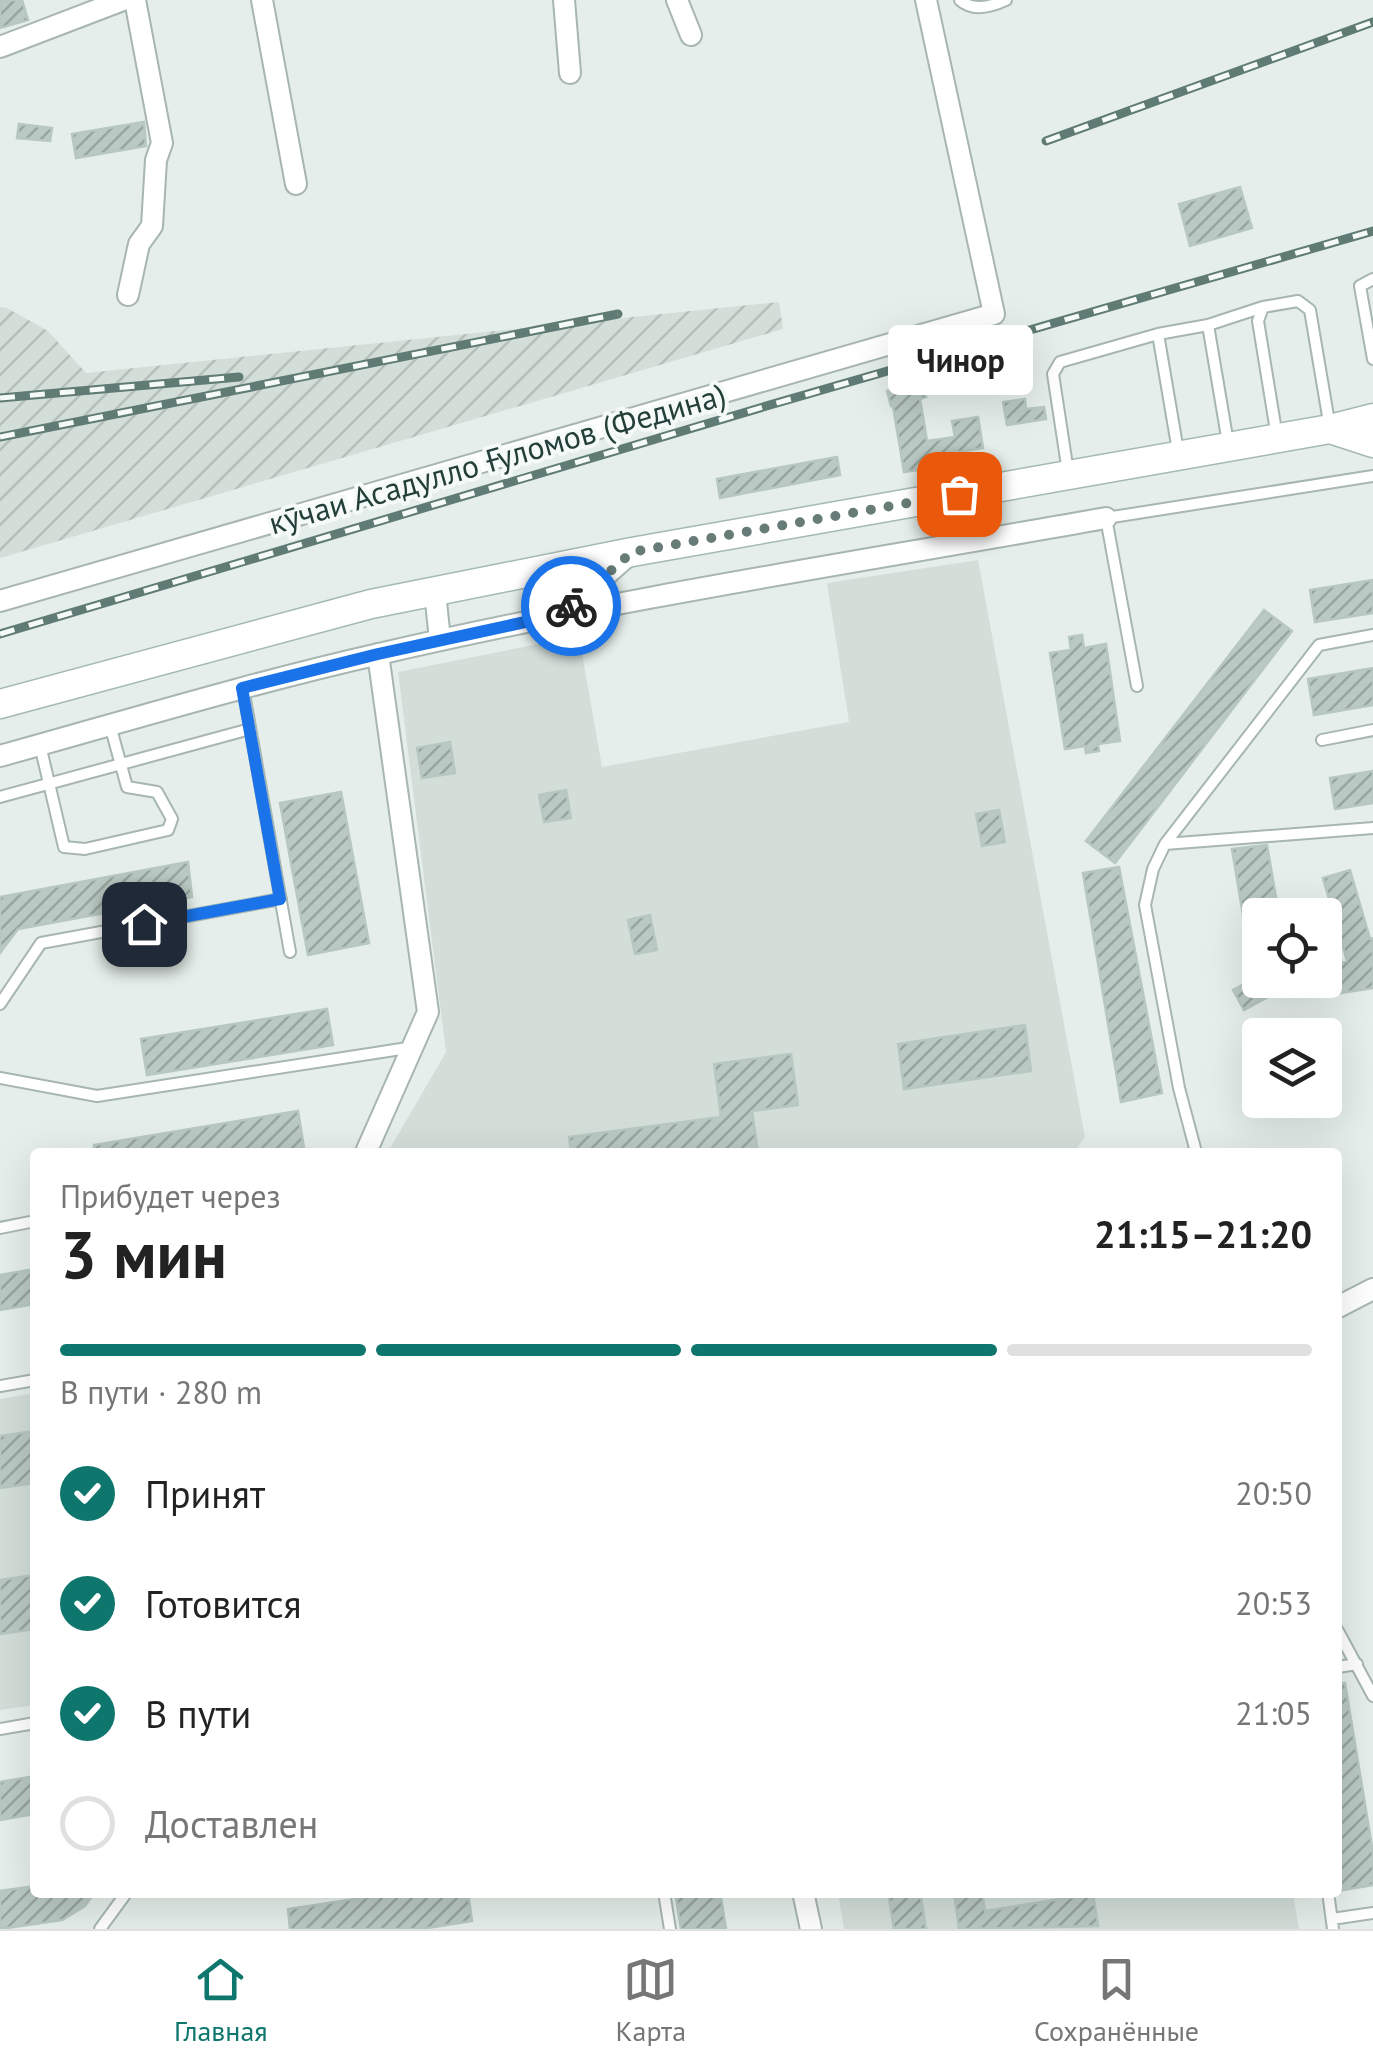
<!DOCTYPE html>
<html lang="ru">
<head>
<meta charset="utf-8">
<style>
	:root { --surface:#fff; --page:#f6f6f6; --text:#222; --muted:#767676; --line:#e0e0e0; --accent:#0f766e }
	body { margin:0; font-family:"PT Sans",sans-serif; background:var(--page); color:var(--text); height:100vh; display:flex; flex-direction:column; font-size:38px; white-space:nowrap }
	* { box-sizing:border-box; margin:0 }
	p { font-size:32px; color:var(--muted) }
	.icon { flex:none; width:55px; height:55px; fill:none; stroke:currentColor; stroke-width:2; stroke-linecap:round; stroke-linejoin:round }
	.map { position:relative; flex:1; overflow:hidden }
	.sheet { position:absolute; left:30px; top:1148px; width:1312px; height:750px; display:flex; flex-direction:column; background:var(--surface); border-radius:10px; box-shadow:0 10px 40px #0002 }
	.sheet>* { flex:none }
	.buttons { position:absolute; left:1242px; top:898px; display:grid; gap:20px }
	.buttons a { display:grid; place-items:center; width:100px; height:100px; border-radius:10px; background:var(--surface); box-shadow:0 10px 40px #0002; font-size:50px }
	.pin { position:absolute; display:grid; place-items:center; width:85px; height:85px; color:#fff; margin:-42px; border-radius:20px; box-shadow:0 5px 15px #0006 }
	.courier { position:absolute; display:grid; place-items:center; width:100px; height:100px; margin:-50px; border:8px solid #1a73e8; border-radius:50%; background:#fff; color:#222; box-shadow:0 2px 12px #0007 }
	.bubble { position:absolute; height:70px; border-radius:10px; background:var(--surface); box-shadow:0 10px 40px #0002; font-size:32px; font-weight:800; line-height:70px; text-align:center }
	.summary em { font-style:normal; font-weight:800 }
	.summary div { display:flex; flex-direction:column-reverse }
	.summary { display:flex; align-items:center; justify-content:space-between; height:170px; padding:0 30px }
	h1 { font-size:65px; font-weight:800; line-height:75px }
	.bar { display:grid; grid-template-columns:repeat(4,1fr); gap:15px 10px; align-content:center; height:120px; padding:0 30px }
	.bar i { height:12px; border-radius:8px; background:var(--line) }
	.bar .active { background:var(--accent) }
	.bar p { grid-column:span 4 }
	ol { padding:0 30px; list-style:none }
	li { display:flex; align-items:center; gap:30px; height:110px }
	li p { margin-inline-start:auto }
	li .icon { padding:10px; border-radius:50%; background:var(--accent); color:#fff; stroke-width:4 }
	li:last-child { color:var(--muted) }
	li i { width:55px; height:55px; border:5px solid var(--line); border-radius:50% }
	.tab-bar { display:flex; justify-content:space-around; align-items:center; height:140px; border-top:2px solid var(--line); background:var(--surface); font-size:28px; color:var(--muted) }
	.tab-bar a { display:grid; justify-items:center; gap:5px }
	.tab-bar .active { color:var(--accent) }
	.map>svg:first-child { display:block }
</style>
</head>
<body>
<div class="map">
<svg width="1373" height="1929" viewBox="0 0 1373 1929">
	<defs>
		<pattern id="industrial-furrows" width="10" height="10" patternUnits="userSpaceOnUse" patternTransform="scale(2.5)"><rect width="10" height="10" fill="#d3ded9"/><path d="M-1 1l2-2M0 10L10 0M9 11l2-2" fill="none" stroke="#b5c0bb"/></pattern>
		<pattern id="building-hatch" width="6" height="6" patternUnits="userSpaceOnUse" patternTransform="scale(2.5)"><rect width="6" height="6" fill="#bac9c3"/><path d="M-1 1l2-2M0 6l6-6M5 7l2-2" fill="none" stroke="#97a59f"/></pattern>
	</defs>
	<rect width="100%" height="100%" fill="#e5eeea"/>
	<!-- built -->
	<path fill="#d3ded9" d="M978,560L1085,1137L1074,1152H388L446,1052L398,672L579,636L602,767L849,722L827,583Z
		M35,1393V1705L0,1710V1399Z
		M838,1893H1293L1299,1929H844Z"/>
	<!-- industrial -->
	<path fill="url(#industrial-furrows)" d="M779,302L783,329L0,558V307L7,308L48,331L86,373Z"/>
	<!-- building -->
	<path fill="url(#building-hatch)" stroke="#b7c7c1" stroke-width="2.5" d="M0,0H22L28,20L0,28Z
		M144,122L146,146L76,158L72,134Z
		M19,124L52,128L50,141L17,138Z
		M1240,187L1252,228L1190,246L1179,204Z
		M918,383L926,397L920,399L927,441L955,437L952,421L978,417L983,448L930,457L931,468L904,472L893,406H891L887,391Z
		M1025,399L1026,409L1044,407L1046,419L1007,425L1003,402Z
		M837,457L840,475L720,498L717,479Z
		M1373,580V613L1315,622L1310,590Z
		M1264,610L1292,631L1115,863L1086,841Z
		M1082,635L1084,648L1106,644L1120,741L1098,744L1099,751L1086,753L1085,746L1065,749L1050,653L1071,650L1069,637Z
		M1373,668V705L1314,715L1308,679Z
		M450,742L455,773L422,778L417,748Z
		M1373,771V803L1335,809L1330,778Z
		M566,790L571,818L544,822L539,795Z
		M341,792L369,943L308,955L280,803Z
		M999,810L1005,842L982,846L976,814Z
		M1267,845L1279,915H1260V918L1244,921L1232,849Z
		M188,862L192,897L18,929L0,953V897Z
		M1119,867L1162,1093L1121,1102L1083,873Z
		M1350,870L1370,939L1373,938V988L1334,994L1328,965L1347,961L1323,878Z
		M650,915L657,950L635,954L628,920Z
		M1257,977L1258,980H1284L1266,993L1268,997L1244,1010L1233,990Z
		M327,1009L333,1045L147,1075L141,1039Z
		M1025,1025L1031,1071L904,1089L898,1044Z
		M791,1054L798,1105L752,1111L758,1152H571L569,1137L721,1117L714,1064Z
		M298,1111L304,1148L278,1152H94V1145Z
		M35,1269V1304L0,1310V1275Z
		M35,1431V1483L0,1488V1436Z
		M35,1575V1629L0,1634V1580Z
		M1338,1683H1345L1373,1853V1885L1338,1891Z
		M35,1776V1814L0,1820V1782Z
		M35,1886V1892H95L85,1906L62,1920L0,1929V1891Z
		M401,1892H468L472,1921L421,1929H290L288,1909Z
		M675,1892H720L726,1929H681Z
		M888,1892H920L926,1929H894Z
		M954,1892H982L985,1911L1093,1894L1098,1926L959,1929Z"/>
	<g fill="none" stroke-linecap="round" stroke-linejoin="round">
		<defs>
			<path id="lane" d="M960,0C973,12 991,7 1006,0
				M1373,279L1360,286L1373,359
				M1208,325L1228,443
				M1158,334L1178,451
				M1277,437L1258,321L1263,307L1298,301L1310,310L1330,428
				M1068,472L1053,374L1060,362L1158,334L1208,325L1263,307
				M1137,686L1106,518L1373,476
				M243,688L290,952
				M1322,740L1373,730
				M40,745L64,847L85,849L168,830L172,819L157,792L127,787L110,725
				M0,797L250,729
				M1165,844L1373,828
				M0,1004L41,943L281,899
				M0,1078L97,1096L414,1047
				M1196,1152L1179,1088L1145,905L1153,869L1165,844L1319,645L1373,635
				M0,1228L35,1221
				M0,1386L35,1380
				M1338,1631L1373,1696
				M1338,1667L1357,1664
				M0,1729L35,1723
				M664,1892L670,1929
				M1328,1892L1333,1929
				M1332,1919L1373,1913
				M100,1929L127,1892"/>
			<path id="street" d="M262,0L296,184
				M564,0L570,73
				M677,0L691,35
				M0,47L123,0
				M128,295L139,244L152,226L156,160L162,143L135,0
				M435,592L440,640
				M0,601L994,314L926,0
				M563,613L631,553
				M0,756C126,721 251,683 379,654C619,598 864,561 1106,518
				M366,1152L428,1012L378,654
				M1338,1307L1373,1289
				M803,1892L811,1929"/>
			<path id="secondary" d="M1373,418L1330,429L1373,443
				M0,704L371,604L632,552L1330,429"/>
		</defs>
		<!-- lane casing -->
		<use href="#lane" stroke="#a7b6b1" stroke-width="14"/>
		<!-- street casing -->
		<use href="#street" stroke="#a7b6b1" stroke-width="24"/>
		<!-- secondary casing -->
		<use href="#secondary" stroke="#a3b9b2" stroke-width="31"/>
		<!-- lane -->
		<use href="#lane" stroke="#fff" stroke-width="10"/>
		<!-- street -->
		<use href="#street" stroke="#fff" stroke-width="20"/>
		<!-- secondary -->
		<use href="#secondary" stroke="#fff" stroke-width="28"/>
		<defs>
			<path id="rail" d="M1046,141L1373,22
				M0,398L239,377
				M0,437L618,314
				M0,634L763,407L1373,231"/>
		</defs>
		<!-- rail casing -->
		<use href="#rail" stroke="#5f7b74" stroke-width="9"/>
		<!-- rail -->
		<use href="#rail" stroke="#f5faf8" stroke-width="5" stroke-dasharray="15" stroke-linecap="butt"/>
	</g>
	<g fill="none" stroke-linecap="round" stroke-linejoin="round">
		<!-- done -->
		<path stroke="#687c77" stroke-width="10" stroke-dasharray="0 18" d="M571,606L632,552L959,494"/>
		<!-- route -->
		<path stroke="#1a73e8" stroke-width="12" d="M144,924L280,899L242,688L378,654L562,614L571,606"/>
	</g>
	<g text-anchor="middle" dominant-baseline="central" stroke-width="8" stroke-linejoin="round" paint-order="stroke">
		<!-- street labels -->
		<g font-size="32" fill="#243f39" stroke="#f5faf8">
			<text transform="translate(497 458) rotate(-16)">кӯчаи Асадулло Ғуломов (Федина)</text>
		</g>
	</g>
</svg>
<div class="buttons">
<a><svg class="icon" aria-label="locate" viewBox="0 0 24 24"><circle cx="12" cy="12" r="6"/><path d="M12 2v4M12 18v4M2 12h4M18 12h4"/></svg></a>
<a><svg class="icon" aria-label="layers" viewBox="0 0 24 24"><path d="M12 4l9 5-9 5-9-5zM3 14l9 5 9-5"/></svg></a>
</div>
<div class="pin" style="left:959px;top:494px;background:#ea580c"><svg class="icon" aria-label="bag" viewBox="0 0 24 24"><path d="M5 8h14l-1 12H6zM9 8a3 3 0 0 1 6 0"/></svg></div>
<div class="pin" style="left:144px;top:924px;background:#1f2937"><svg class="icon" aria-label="home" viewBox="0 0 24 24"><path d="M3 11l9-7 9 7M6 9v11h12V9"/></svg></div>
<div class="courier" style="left:571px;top:606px"><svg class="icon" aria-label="bike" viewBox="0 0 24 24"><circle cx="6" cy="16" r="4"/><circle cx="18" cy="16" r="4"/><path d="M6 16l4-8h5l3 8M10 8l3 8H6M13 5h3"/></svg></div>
<div class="bubble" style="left:888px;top:325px;width:145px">Чинор</div>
<section class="sheet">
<div class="summary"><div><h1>3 мин</h1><p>Прибудет через</p></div><em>21:15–21:20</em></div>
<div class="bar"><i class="active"></i><i class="active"></i><i class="active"></i><i></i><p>В пути · 280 m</p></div>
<ol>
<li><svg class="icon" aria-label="check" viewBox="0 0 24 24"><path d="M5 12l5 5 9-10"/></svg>Принят<p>20:50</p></li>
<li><svg class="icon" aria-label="check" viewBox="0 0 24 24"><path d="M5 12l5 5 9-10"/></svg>Готовится<p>20:53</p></li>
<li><svg class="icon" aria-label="check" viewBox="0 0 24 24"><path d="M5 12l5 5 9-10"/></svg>В пути<p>21:05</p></li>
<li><i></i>Доставлен</li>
</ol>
</section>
</div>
<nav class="tab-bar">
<a class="active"><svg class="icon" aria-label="home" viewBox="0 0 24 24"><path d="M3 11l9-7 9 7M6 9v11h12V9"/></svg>Главная</a>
<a><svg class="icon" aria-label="map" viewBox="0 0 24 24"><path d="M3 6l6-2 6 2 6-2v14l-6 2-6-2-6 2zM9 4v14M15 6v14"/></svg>Карта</a>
<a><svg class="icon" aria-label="saved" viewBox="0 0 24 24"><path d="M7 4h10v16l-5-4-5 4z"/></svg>Сохранённые</a>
</nav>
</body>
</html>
